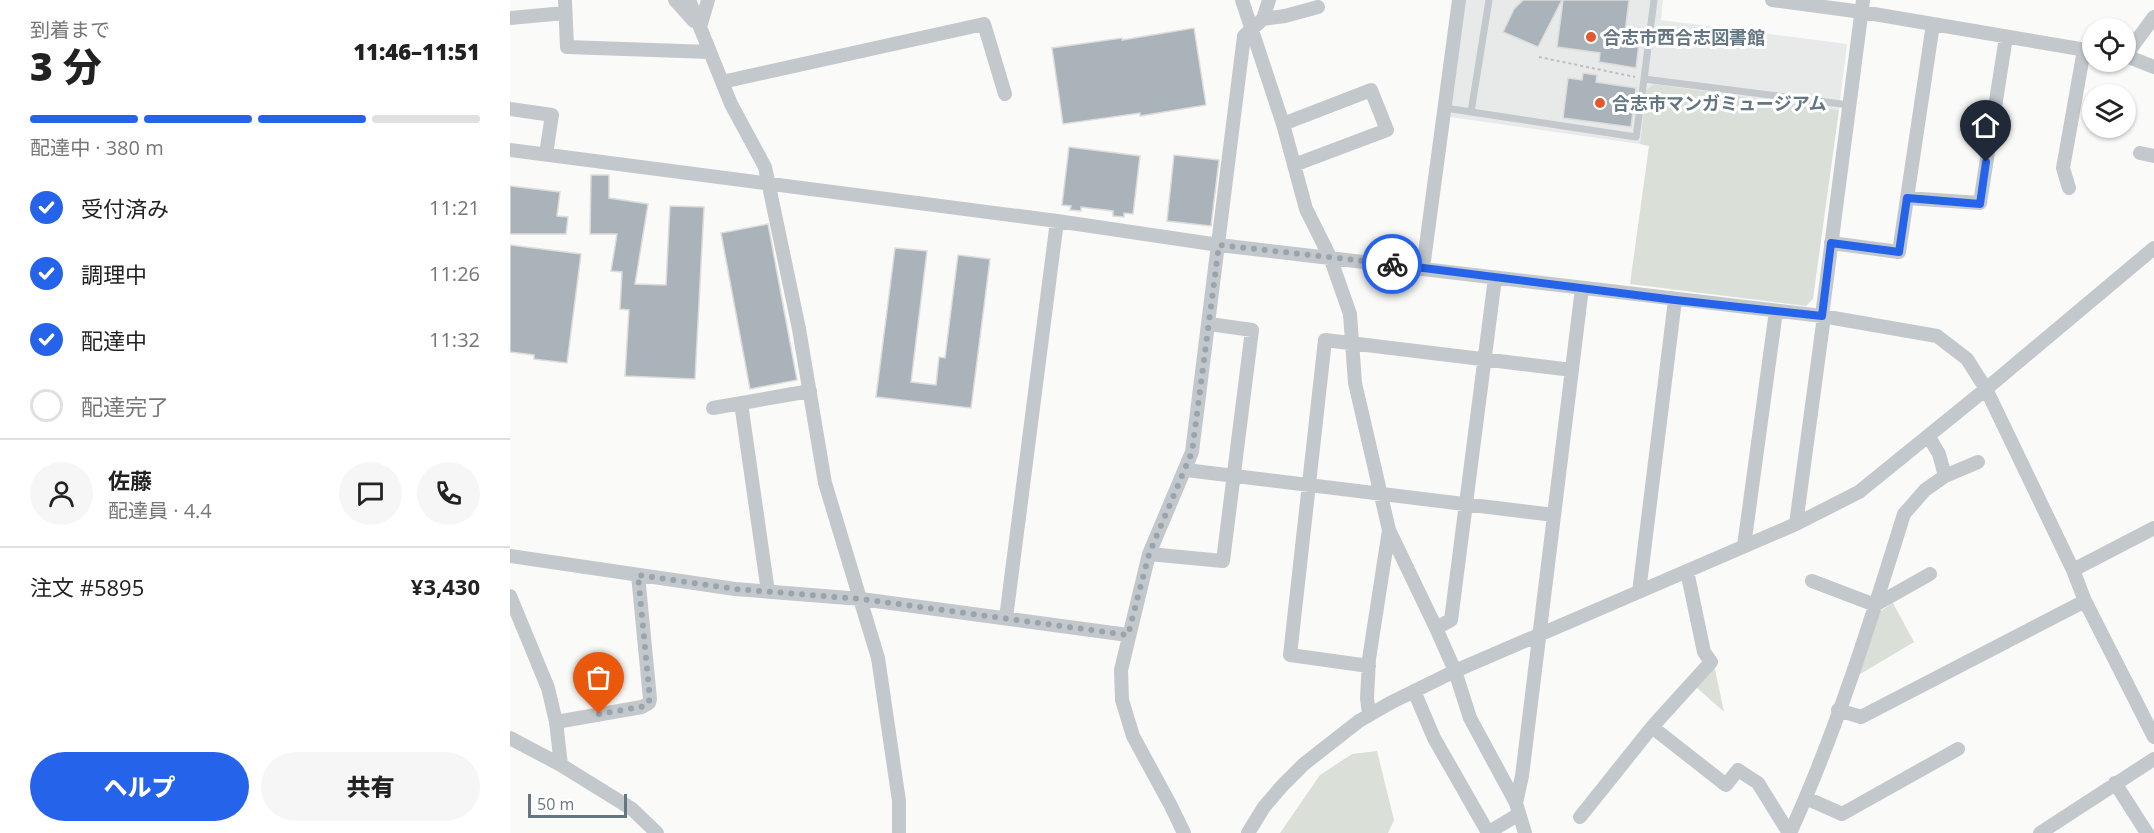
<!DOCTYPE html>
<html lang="ja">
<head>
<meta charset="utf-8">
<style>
	:root { --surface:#fff; --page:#f6f6f6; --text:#222; --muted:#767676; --line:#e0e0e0; --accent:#2563eb }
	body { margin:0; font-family:"Open Sans","Noto Sans JP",sans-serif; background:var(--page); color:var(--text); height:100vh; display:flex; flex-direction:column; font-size:22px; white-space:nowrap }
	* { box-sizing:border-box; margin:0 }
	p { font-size:20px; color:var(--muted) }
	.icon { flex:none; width:33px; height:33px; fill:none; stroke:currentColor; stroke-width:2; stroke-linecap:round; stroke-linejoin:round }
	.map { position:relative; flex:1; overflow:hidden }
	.drawer { display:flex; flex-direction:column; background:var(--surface); width:510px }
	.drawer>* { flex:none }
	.tools { position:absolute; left:1572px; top:18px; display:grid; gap:12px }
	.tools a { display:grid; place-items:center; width:54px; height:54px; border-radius:50%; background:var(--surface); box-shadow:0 2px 4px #0004; font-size:30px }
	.scale { position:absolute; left:18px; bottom:15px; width:99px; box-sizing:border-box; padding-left:6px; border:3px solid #657683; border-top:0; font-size:16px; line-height:21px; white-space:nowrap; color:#657683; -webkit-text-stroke:4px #fff; paint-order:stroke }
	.pin { position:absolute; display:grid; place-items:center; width:51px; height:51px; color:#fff; margin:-62px -26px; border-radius:50% 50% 50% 0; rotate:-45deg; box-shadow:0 0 6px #0007 }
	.pin .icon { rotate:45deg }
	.courier { position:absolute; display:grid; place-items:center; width:60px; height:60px; margin:-30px; border:4px solid #2563eb; border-radius:50%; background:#fff; color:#222; box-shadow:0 2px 8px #0007 }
	.headline em { font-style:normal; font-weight:800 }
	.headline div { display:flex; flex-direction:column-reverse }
	.headline { display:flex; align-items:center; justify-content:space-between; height:102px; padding:0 30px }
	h1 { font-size:39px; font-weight:800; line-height:45px }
	.bar { display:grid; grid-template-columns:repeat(4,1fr); gap:9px 6px; align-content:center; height:72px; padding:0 30px }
	.bar i { height:8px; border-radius:4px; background:var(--line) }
	.bar .current { background:var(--accent) }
	.bar p { grid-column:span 4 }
	.line { display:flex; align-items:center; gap:15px; padding:0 30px; border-top:2px solid var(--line) }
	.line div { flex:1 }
	.round { display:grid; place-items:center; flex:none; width:63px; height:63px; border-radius:32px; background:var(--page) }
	ol { padding:0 30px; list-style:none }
	li { display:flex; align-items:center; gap:18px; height:66px }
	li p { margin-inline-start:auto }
	li .icon { padding:6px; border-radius:50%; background:var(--accent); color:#fff; stroke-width:4 }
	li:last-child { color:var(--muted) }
	li i { width:33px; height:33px; border:3px solid var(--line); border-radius:50% }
	.primary-button { display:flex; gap:12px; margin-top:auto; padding:12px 30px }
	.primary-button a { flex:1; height:69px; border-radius:36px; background:var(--accent); color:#fff; font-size:24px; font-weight:800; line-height:69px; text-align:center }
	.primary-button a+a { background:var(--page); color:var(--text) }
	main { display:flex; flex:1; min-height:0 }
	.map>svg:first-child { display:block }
</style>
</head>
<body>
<main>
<section class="drawer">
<div class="headline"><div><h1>3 分</h1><p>到着まで</p></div><em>11:46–11:51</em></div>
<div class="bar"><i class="current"></i><i class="current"></i><i class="current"></i><i></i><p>配達中 · 380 m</p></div>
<ol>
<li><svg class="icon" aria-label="check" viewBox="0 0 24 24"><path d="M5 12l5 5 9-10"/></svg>受付済み<p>11:21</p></li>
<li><svg class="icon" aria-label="check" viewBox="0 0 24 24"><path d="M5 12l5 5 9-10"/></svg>調理中<p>11:26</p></li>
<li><svg class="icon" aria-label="check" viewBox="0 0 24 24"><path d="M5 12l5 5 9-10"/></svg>配達中<p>11:32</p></li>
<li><i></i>配達完了</li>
</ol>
<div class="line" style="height:108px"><a class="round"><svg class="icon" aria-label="person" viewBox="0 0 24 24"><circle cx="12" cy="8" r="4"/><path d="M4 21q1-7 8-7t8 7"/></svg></a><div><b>佐藤</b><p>配達員 · 4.4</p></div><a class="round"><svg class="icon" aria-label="chat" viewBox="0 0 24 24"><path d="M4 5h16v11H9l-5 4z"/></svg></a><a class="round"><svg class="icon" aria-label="phone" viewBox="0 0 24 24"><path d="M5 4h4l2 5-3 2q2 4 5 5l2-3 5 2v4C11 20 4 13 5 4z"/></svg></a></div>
<div class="line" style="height:78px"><div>注文 #5895</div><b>¥3,430</b></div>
<div class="primary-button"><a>ヘルプ</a><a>共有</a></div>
</section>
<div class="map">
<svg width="1644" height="833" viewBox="0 0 1644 833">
	<rect width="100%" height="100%" fill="#fafaf8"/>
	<!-- built -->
	<path fill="#e8e9e9" d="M954,0H1153L1151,20L1337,44L1329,110L1144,84L1136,90L1130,144L940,117Z"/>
	<!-- green -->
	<path fill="#dadfd7" d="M1144,84L1329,110L1303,299L1296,306L1120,284L1139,146L1130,144L1136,90Z
		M1383,603L1404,642L1347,676L1369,612Z
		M1204,665L1214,712L1185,686Z
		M867,751L884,820L878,833H770L810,775L842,754Z"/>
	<!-- building -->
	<path fill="#aab3b9" stroke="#dcdcda" stroke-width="1.5" d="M1013,0H1052L1028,47L993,32L1004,9Z
		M1053,0H1119L1114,41L1129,43L1126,68L1089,62L1090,53L1047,47Z
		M684,28L696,105L630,116V113L553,124L542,48L612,38V40Z
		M1073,73L1087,75L1086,82L1126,88L1121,127L1053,118L1058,78L1072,80Z
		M559,147L630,156L623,214L614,213V217L603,216V211L571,207V211L560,210L561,206L552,205Z
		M664,155L709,160L701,226L657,221Z
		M81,175H99V198L138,204L125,284L156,285L160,206L194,207L185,379L115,376L119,310L110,309L112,272L101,271L107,234H80Z
		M0,186L50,192L47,216L58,217L56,234H0Z
		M258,224L287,380L240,389L211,233Z
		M0,245L71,254L57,363L24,359V355L0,352Z
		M385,248L417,251L401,382L426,385L429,357L435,358L448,255L480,259L461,408L366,397Z"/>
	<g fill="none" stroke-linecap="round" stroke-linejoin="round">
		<!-- path -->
		<path stroke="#bbbfc2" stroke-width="2" stroke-dasharray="3 3" stroke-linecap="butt" d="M1029,57L1125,77"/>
		<!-- service -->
		<path stroke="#c3c8cc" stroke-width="7" d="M1144,0L1134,79L1339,105
			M935,108L1126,137L1134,79
			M961,112L979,0"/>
		<!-- minor -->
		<path stroke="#c3c8cc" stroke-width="14" d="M55,0L57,47L200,52
			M165,0L184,21
			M179,0L221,104L255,167L289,329L315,483L368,658L389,801V833
			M732,0L773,124L796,209L820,257L840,314L845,383L879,530L926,628L945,671L960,718L1006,803L1015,833
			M1262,0L1352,12L1582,51
			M0,18L55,13
			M753,19L775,16L808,7
			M190,27L198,0
			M1616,55L1644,17
			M1616,56L1644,67
			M212,82L474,24L495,94
			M0,109L42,115L36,154
			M773,124L861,90L877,130L784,165
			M0,150L547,221L709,245L1312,316L1427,336L1457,359L1476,389L1563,570L1575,601L1644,737
			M1630,153L1644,156
			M1559,188L1553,168L1574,50
			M1397,198L1470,203L1496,37
			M1321,243L1389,252L1423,24
			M913,268L949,0
			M231,403L258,592
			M203,408L300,391
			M676,470L1044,515
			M1435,476L1468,462
			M1286,524L1313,324L1312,316L1353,0
			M1234,546L1266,311
			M639,554L713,561L742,330L699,324
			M0,556L225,589L351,599L618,635
			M1563,570L1644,528
			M1302,581L1365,605L1420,574
			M1129,592L1165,300
			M0,596L38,688L46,722L51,765
			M496,618L547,221
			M926,628L941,620L985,278
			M859,666L780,655L815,340L1062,370
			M904,691L924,738L976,829L981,831L1009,814
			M1328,710L1351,717L1575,601
			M859,715L857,698L859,659L879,530
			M46,722L132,707L139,703L140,699L128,575
			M1142,727L1216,785L1228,770L1248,783L1279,833
			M0,738L51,765L122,809L147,833
			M1605,783L1637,833
			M1296,798L1332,814L1448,749
			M1006,803L1012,776L1072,288
			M1070,817L1142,727L1201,662L1194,652L1177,571
			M674,833L661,806L623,736L612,700L611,670L639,554L682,452L734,36L753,19L759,0
			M738,833L754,807L772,786L794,764L849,721L880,703L945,671L1286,524L1349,492L1476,389L1644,248
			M1280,833C1326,733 1361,620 1394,514L1415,490L1435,476L1429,454L1419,437
			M1530,833L1644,759"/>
	</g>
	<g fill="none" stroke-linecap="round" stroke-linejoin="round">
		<!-- done -->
		<path stroke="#99a4ac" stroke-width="6" stroke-dasharray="0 10.8" d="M89,714L136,706L140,699L128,575L225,589L351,599L618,635L639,554L682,452L709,245L882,264"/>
		<!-- route -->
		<path stroke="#2563eb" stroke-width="8" d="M882,264L1165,300L1312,316L1321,243L1389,252L1397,198L1470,204L1476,162"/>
	</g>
	<!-- markers -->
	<g fill="#e4572e" stroke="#fff" stroke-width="2">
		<circle cx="1081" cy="37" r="6"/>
		<circle cx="1090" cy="103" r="6"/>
	</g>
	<g text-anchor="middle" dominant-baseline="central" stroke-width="6" stroke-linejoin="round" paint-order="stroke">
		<!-- poi labels -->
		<g font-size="18" font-weight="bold" fill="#657683" stroke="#fff" text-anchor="start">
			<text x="1093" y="37">合志市西合志図書館</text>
			<text x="1102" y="103">合志市マンガミュージアム</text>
		</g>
	</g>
</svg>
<div class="tools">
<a><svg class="icon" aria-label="locate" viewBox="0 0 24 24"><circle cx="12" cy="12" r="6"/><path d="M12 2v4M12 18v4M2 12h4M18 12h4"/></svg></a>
<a><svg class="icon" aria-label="layers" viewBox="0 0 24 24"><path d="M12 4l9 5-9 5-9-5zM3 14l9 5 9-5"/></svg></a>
</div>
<div class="scale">50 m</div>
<div class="pin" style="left:89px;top:714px;background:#ea580c"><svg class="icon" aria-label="bag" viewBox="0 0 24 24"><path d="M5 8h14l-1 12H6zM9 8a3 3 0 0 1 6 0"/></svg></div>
<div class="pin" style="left:1476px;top:162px;background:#1f2937"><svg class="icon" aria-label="home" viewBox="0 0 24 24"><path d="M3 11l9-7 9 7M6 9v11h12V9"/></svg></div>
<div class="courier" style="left:882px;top:264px"><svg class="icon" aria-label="bike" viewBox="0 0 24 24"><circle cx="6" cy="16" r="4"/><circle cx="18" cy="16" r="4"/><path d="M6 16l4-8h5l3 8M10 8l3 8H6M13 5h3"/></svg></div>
</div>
</main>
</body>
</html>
